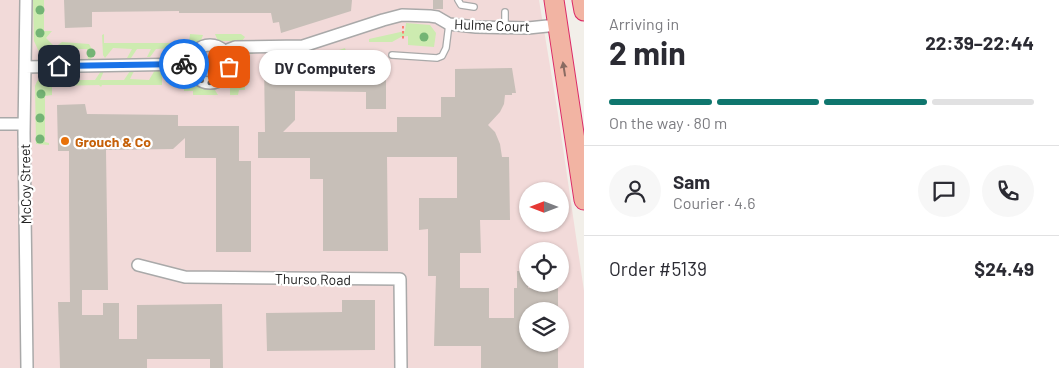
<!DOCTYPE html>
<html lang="en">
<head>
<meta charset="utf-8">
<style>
	:root { --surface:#fff; --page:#f7f7f7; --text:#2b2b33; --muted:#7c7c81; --line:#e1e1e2; --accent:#0f766e }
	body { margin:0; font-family:Barlow,sans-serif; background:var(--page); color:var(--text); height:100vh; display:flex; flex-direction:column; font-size:19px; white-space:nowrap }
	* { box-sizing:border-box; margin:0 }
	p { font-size:16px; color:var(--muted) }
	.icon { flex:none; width:28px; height:28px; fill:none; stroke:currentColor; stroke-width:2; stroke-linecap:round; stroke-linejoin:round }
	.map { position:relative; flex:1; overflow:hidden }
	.side { display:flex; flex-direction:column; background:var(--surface); width:475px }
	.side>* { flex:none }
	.needle { width:32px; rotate:270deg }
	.buttons { position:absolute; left:519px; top:182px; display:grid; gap:10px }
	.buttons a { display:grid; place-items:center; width:50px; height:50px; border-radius:50%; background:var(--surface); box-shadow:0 1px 4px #0004; font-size:25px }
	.pin { position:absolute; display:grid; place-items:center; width:42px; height:42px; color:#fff; margin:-21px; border-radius:10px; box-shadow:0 2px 8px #0006 }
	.courier { position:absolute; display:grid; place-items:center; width:50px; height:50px; margin:-25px; border:4px solid #1a73e8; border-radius:50%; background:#fff; color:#222; box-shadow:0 1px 6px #0007 }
	.bubble { position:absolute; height:35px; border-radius:18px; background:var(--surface); box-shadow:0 1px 4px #0004; font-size:16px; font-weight:700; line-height:35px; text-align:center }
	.head em { font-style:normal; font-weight:700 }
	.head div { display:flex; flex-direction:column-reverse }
	.head { display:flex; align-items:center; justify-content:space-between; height:85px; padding:0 25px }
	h1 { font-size:32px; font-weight:700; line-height:38px }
	.bar { display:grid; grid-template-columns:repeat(4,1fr); gap:8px 5px; align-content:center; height:60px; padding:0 25px }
	.bar i { height:6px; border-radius:4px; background:var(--line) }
	.bar .selected { background:var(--accent) }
	.bar p { grid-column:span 4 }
	.line { display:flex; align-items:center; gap:12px; padding:0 25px; border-top:1px solid var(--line) }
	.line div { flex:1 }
	.round { display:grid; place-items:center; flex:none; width:52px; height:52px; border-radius:26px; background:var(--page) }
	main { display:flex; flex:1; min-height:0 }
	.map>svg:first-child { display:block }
</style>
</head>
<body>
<main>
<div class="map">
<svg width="584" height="368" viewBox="0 0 584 368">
	<rect width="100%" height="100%" fill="#f2efe9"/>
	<!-- commercial -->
	<path fill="#f2dad9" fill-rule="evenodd" d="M0,0H539L558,114L584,291V368H0ZM528,191H560V224H528ZM528,251H560V284H528ZM528,311H560V344H528Z"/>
	<!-- grass -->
	<path fill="#cdebb0" d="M33,0H44V31H52L46,38L55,47L62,42L89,44L93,51L91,59L88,60L87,49H73L67,58H49L40,54L34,41Z
		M406,23L430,25L436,33L434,47L408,45V36L401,37L392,42H369V39L405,31Z
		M104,34V43H189L190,34L203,35C199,49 184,58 171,58L175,50L174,48L156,49L150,57H147L151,49H137L131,58H127L132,49L113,48L105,58L103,55L102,35Z
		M215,34H241L245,37L242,41H218Z
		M345,48L350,64H311L310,60Z
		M253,52V54H245V65L238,66V81H245V90H239L238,95H230C230,81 231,69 235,57L241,53Z
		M155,70L162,72V85H102L101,87L99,85L52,86V95L45,96V142L49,143V145L36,144L35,86C39,75 46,72 57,71L53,80H71L77,71H80L76,78L77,80H95L101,71H104L100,80H124L130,71H134L130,79L149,80Z
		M177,70C193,70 192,85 213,87L218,95H193V91H184V85H173V71Z"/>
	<!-- building -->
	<path fill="#c7bfb8" d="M64,0H352L351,11L281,33L279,22L273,23L271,13H179V11L92,12V27L65,28Z
		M433,0H443V9H433Z
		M264,64H286V65H301V67L386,68V109H366V92L295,91V120L283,132H397V117H441V97H455V69L512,68L516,93H512V95H505L504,104L500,112L488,125L495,132L500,144L502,157H509L510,220H480L481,253H460V288H489V318H514V288H517V271H528V288H558V311H528V344H558V368H481V346H434L436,276H428V229L419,230V198H457V157H387L388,251H323V179H310V158H258V132H265Z
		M85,104L87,114L178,115V126H239V161H251V252H216V158H185V138L173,149L106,150L108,290H82V315H103V303H119V339H137V305L222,304L223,368H210V359H147V368H60L58,302H70L69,200V151H58L57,105Z
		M342,300H375V350L267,351L266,313L342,312Z"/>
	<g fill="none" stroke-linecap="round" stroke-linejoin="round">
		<defs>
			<path id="service" d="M458,0L461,5L474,7
				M505,12V28
				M392,55L437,58L442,56L446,48L449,24"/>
			<path id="minor" d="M26,0L24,133L27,368
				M191 64a19 19 0 1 1 38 0a19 19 0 1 1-38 0Z
				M225,51L235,47L303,46L383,20L402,15L430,16L437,17L449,24L476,27L528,28L557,25
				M25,67L191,64
				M0,124H24
				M138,265L185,277L400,279L401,368"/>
			<path id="trunk" d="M554,0L584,200
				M582,0L584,11"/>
		</defs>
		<!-- service casing -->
		<use href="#service" stroke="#a9a9a9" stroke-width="8"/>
		<!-- minor casing -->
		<use href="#minor" stroke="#a9a9a9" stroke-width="14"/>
		<!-- trunk casing -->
		<use href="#trunk" stroke="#dc2a67" stroke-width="21"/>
		<!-- path -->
		<path stroke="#fa8072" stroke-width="2" stroke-dasharray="2.5 2.5" stroke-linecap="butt" d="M403,26V41"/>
		<!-- service -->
		<use href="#service" stroke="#fff" stroke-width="5.5"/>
		<!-- minor -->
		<use href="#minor" stroke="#fff" stroke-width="11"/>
		<!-- trunk -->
		<use href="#trunk" stroke="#f2b4a3" stroke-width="19"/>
	</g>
	<!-- trees -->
	<g fill="#74b475">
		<circle cx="40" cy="10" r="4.5"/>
		<circle cx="40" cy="33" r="4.5"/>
		<circle cx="424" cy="37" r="4.5"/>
		<circle cx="51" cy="52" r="4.5"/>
		<circle cx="91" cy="53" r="4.5"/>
		<circle cx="50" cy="76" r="4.5"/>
		<circle cx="41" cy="94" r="4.5"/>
		<circle cx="40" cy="118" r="4.5"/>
		<circle cx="40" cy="139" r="4.5"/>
	</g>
	<!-- one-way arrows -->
	<defs><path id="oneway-solid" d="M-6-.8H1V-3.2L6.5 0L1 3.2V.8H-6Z" transform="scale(1.25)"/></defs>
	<use fill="#8a6b62" href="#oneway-solid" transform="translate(564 69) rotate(-99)"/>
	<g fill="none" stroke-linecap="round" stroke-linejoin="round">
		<!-- done -->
		<path stroke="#6b6a68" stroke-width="5" stroke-dasharray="0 9" d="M184,64H191C195,87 221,90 229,67"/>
		<!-- route -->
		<path stroke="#1a73e8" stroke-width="6" d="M59,66L184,64"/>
	</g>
	<!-- markers -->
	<circle fill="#e8710a" stroke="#fff" stroke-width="2" cx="65" cy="141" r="5"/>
	<g text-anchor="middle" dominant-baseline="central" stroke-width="4.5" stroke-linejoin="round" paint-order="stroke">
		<!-- street labels -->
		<g font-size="14" fill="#222" stroke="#fff">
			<text transform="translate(492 25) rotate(2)">Hulme Court</text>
			<text transform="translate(25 184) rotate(-91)">McCoy Street</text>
			<text transform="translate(313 279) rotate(1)">Thurso Road</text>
		</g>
		<!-- food labels -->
		<g font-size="14" font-weight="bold" fill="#c56008" stroke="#fff" text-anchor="start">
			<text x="75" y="141">Grouch &amp; Co</text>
		</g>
	</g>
</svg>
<div class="buttons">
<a><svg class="needle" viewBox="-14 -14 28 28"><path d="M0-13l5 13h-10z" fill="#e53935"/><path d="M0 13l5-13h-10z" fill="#7c7c81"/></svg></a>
<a><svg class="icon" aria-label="locate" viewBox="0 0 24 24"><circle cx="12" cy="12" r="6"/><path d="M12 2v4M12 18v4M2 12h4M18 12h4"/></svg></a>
<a><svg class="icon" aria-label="layers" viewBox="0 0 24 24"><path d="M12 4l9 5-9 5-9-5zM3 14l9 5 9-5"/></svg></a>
</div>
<div class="pin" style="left:229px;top:67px;background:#ea580c"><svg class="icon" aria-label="bag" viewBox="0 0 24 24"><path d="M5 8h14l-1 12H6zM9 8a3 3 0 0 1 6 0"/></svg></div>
<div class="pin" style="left:59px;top:66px;background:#1f2937"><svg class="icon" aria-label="home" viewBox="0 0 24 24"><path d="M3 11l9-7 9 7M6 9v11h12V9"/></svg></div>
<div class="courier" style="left:184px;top:64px"><svg class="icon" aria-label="bike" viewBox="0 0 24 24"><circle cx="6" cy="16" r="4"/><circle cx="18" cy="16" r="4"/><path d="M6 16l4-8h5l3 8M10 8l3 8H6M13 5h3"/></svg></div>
<div class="bubble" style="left:259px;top:50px;width:132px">DV Computers</div>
</div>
<section class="side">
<div class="head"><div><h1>2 min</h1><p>Arriving in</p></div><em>22:39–22:44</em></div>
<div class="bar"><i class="selected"></i><i class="selected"></i><i class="selected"></i><i></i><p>On the way · 80 m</p></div>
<div class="line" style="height:90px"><a class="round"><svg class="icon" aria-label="person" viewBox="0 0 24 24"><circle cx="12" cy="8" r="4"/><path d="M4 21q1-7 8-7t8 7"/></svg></a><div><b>Sam</b><p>Courier · 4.6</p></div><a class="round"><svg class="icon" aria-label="chat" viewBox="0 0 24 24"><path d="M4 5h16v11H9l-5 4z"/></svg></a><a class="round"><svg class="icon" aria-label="phone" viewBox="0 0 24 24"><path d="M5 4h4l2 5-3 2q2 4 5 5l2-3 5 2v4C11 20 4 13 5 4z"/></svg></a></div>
<div class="line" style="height:65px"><div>Order #5139</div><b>$24.49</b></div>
</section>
</main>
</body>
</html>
